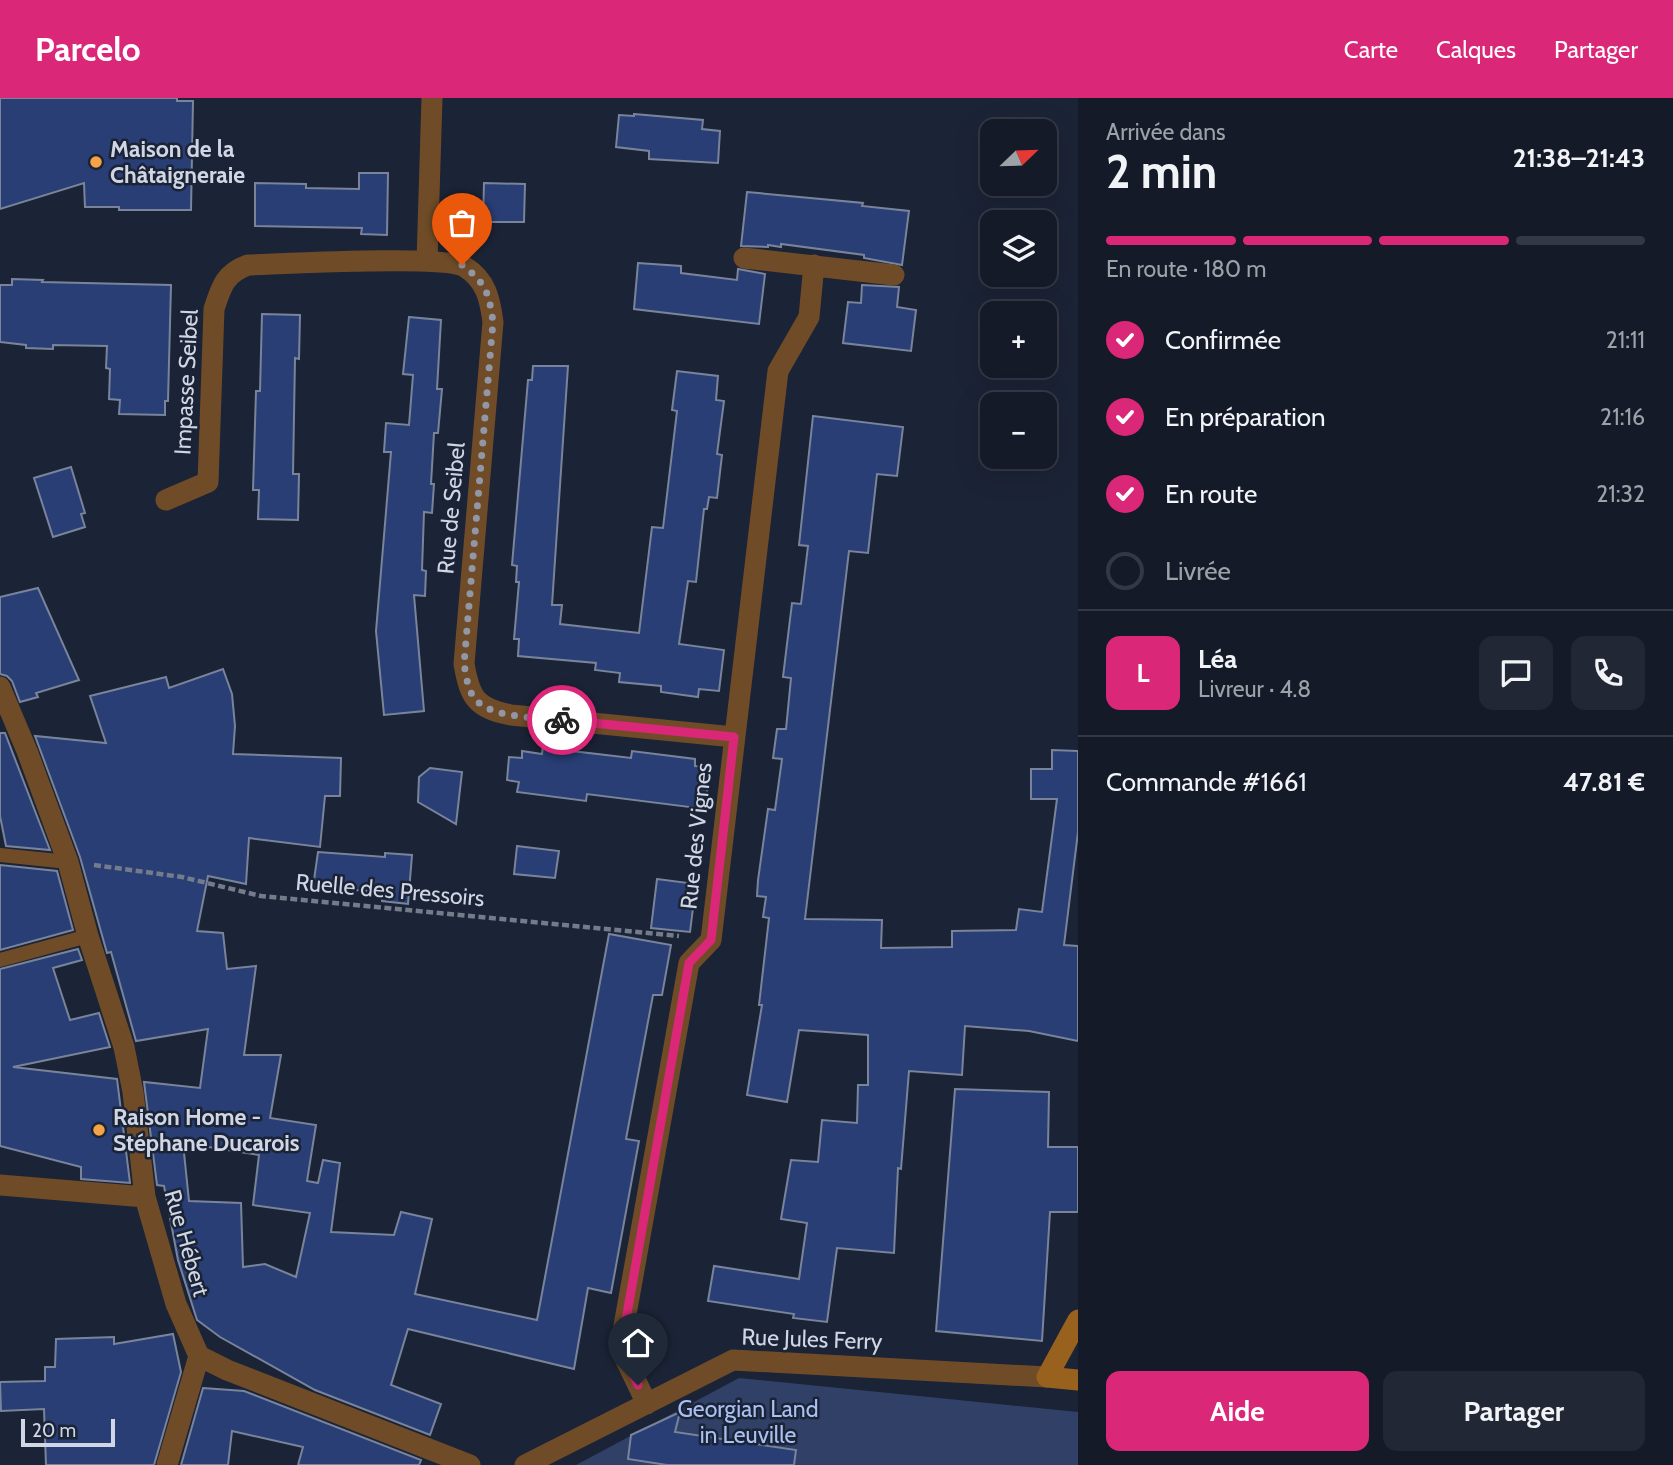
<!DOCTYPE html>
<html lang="fr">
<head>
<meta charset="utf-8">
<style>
	:root { --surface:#141a28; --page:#212734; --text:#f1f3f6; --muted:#9da1a8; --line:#333845; --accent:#db2777 }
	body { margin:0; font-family:Cabin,sans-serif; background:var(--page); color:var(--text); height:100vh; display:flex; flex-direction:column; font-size:26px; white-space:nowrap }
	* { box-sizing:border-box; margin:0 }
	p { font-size:23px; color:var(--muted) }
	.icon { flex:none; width:38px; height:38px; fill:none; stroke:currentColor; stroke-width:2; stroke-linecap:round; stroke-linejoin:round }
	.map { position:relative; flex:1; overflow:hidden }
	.drawer { display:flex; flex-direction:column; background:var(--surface); width:595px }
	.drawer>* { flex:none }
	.needle { width:46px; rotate:67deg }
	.buttons { position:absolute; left:980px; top:21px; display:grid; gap:14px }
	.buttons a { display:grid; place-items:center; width:77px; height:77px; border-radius:14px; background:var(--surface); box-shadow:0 7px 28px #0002,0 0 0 2px var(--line); font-size:35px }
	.scale { position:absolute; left:21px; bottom:18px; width:94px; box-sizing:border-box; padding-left:7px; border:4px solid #d0d6e3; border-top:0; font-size:19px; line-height:24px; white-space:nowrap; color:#d0d6e3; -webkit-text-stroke:5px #1b2336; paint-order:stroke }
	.pin { position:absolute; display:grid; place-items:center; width:60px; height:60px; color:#fff; margin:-72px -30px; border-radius:50% 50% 50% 0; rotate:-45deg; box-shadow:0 0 7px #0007 }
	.pin .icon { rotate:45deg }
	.courier { position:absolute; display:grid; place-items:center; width:70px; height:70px; margin:-35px; border:5px solid #db2777; border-radius:50%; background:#fff; color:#222; box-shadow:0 2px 9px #0007 }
	.summary em { font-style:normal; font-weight:800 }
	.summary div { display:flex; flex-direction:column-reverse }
	.summary { display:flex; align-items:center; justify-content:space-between; height:119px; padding:0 28px }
	h1 { font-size:46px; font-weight:800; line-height:52px }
	.bar { display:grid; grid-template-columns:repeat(4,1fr); gap:10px 7px; align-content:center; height:84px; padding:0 28px }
	.bar i { height:9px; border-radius:5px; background:var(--line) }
	.bar .current { background:var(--accent) }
	.bar p { grid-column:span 4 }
	.line { display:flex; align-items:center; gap:18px; padding:0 28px; border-top:2px solid var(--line) }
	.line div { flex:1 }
	.round { display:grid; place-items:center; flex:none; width:74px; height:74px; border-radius:14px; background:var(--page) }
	ol { padding:0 28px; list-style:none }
	li { display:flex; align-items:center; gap:21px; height:77px }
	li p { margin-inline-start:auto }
	li .icon { padding:7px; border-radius:50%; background:var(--accent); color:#fff; stroke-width:4 }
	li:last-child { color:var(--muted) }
	li i { width:38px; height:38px; border:4px solid var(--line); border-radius:50% }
	.action { display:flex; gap:14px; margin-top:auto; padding:14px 28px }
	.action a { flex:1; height:80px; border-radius:14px; background:var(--accent); color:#fff; font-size:28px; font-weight:800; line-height:80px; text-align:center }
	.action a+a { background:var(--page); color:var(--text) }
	header { display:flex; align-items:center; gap:42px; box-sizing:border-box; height:98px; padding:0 35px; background:var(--accent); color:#fff }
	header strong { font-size:33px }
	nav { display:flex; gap:38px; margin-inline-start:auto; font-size:24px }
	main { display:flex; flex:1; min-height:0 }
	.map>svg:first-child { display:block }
</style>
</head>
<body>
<header>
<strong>Parcelo</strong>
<nav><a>Carte</a><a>Calques</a><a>Partager</a></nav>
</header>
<main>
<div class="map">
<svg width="1078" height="1367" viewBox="0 0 1078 1367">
	<rect width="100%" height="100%" fill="#1b2336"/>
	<!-- green -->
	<path fill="#304067" d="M739,1280L1078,1314V1367H576Z"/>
	<!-- building -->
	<path fill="#283e75" stroke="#79849b" stroke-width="2" fill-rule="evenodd" d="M0,0H177V3H193L191,112H119V109H85L84,85L0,111Z
		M634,16L703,22L702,31L720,33L718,65L649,61V53L616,49L619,17L634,18Z
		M359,75H388L387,137L361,136L362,130L255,128V85L306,86V90L359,91Z
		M484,85L525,86L524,124H483Z
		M747,94L863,105L862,108L909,113L902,167L864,160V157L781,146V149L768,147V149L741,148Z
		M638,165L681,168V175L737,182L738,171L765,176L759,226L634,211Z
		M12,181L43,182L42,184L171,187L168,303H165V317L119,316L120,302L109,301L110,271L106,270L107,248L53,247V251L26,250V247L0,244V187H12Z
		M862,187L899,189L897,209L916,212L911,253L843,245L848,204L861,205Z
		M262,216L300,217L299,261L295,260L293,376H299L298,422L258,421L259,392H253L256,293H260Z
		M409,219L441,222L437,291H442L438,335H434L431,386H434L432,415L424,414L422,472L426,473L425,498L414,497L424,613L384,617L376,533L391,354H384L386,325L409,327L413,277L403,276Z
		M533,268H568L552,507H562L560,526L639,535L652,429L663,430L677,313L672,312L677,273L718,278L716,302L724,303L717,356L722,357L717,400L709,399L707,411H704L696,484L688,483L679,546L724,552L719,593L699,591L698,599L661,594V588L619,584L620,575L595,572L596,565L518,558L519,541H514L519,484H516L517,468L512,467L528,282H532Z
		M813,318L903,329L897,378L877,376L868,455L849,453L805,821L882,822L881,850L952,849V833L1016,832L1019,811L1042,814L1057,701H1031V671H1052V652L1078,653V734L1064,847L1078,848V943L1029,933L965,928L962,977L909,973L901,1071L898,1070L894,1155L837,1150L827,1224L793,1220L794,1216L708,1203L714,1168L799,1181L807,1125L781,1121L791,1062L818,1064L822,1022L857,1025L858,987H868V937L799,932L787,1004L747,997L762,907H759L769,820L763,819L766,799L757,798L758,782L768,711L775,712L782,661L773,660L777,631H786L791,580L783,579L792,505L801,506L808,448L799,447Z
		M71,369L85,415L81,416L85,429L53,439L34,380Z
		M38,490L79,582L36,595L38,599L20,604L12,583L7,578L0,576V499Z
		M223,571L232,596L235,628L233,656L341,660L340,698H325L320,749L249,740L246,786L208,778L197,833L223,835L227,871L256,868L244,957H281L270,1020L316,1027L307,1083L318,1085L323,1062L340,1065L331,1134L394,1137L401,1114L432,1121L415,1196L537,1222L609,836L671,847L662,897H653L626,1041L639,1043L611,1195L588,1190L574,1271L408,1231L391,1287L441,1306L430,1337L315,1292L220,1239L197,1222L178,1162L164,1088L157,1087L144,984L200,990L208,931L136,943L111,854L107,855L80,759L35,638L106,645L90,598L166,579L169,590ZM183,1045L259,1057L253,1107L310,1115L296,1179L265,1166L243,1169L241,1105L189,1103Z
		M0,635H5L50,752L6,748L0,718Z
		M543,647L572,650V653L631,660L632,653L695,661V668L710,669L705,711L587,696L586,703L517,694L519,684L507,682L509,659L522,660V653L542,656Z
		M430,670L462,674L456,726L418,704L419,679Z
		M517,748L559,753L555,780L514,776Z
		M318,754L385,759V755L412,757L408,806L382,803V794L313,789Z
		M0,767L57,773L73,832L0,852Z
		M657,781L696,786L690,834L651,830Z
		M78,851L82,862L53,870L70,922L99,915L110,949L13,969L117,981L130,1085L81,1081V1069L0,1048V871Z
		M955,991L1049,994L1048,1049H1078V1114H1050L1042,1243L936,1233Z
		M173,1236L181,1274L154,1367H46L44,1311L1,1313L0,1284L45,1283V1269H55L56,1241L114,1239V1246Z
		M203,1290L244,1293L421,1362L419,1367H298L303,1349L232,1333L228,1367H181Z
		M680,1314L675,1334L796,1352L794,1367H667L628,1361L631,1337Z"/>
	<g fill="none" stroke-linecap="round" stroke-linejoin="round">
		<!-- path -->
		<path stroke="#747b8b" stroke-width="4.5" stroke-dasharray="7 3.5" stroke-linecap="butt" d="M94,767L182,779L261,798L679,838"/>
		<!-- lane -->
		<path stroke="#6f4c27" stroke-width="14" d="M0,757L68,764
			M0,862L88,838"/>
		<!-- street -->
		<path stroke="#6f4c27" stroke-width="21" d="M744,160L894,177
			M427,163L432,0
			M166,402L208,384L214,211C221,189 225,175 248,167C283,166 444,157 465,169C486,182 490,201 493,224L464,566C470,600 476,610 511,617L734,639
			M0,589L27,653L68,764L88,838L124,949L133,994L145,1099L176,1206L199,1258
			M0,1087L145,1099
			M199,1258L227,1272L470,1367
			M647,1306L620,1250L689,865L711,842L778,273L809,219L814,167
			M167,1367L199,1258
			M525,1367L733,1262L1047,1279"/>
		<!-- secondary -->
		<path stroke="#99611e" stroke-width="21" d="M1078,1222L1047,1279L1078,1282"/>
	</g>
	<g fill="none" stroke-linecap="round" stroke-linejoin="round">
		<!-- done -->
		<path stroke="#9197a6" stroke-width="7" stroke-dasharray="0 12.6" d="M462,167C486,185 489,195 493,224L464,566C466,576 467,589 473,598C487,621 538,619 562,622"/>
		<!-- route -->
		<path stroke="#db2777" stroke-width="9" d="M562,622L734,639L711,842L689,865L621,1250L638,1287"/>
	</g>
	<!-- markers -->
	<g fill="#f5a346" stroke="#1b2336" stroke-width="2.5">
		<circle cx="96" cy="64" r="7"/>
		<circle cx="99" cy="1032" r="7"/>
	</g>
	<g text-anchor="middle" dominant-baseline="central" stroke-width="5" stroke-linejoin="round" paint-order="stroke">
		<!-- poi labels -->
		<g font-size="23" font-weight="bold" fill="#d0d6e3" stroke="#1b2336" text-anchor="start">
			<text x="110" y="51">Maison de la<tspan x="110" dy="26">Châtaigneraie</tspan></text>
			<text x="113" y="1019">Raison Home -<tspan x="113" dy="26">Stéphane Ducarois</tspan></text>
		</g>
		<!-- street labels -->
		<g font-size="23" fill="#d0d6e3" stroke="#1b2336">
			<text transform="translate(186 284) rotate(-87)">Impasse Seibel</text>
			<text transform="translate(451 410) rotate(-85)">Rue de Seibel</text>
			<text transform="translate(696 738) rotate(-84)">Rue des Vignes</text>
			<text transform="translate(390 792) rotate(5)">Ruelle des Pressoirs</text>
			<text transform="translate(187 1145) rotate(74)">Rue Hébert</text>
			<text transform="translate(812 1241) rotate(2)">Rue Jules Ferry</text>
		</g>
		<!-- park labels -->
		<g font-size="23" fill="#aac0f3" stroke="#1b2336">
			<text x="748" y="1311">Georgian Land<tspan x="748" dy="26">in Leuville</tspan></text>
		</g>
	</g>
</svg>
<div class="buttons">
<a><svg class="needle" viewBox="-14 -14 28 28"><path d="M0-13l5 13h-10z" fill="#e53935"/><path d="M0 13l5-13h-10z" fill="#9da1a8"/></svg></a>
<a><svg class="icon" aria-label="layers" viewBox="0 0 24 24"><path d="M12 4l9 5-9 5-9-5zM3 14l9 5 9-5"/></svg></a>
<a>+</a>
<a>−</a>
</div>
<div class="scale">20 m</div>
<div class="pin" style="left:462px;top:167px;background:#ea580c"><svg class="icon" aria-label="bag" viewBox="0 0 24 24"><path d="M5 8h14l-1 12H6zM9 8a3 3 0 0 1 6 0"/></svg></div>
<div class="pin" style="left:638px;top:1287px;background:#1f2937"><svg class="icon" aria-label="home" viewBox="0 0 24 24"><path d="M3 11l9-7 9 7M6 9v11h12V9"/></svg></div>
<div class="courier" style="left:562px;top:622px"><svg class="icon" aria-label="bike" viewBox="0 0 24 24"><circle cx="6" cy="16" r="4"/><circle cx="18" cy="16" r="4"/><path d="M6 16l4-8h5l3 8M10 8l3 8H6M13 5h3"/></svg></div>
</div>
<section class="drawer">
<div class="summary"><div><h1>2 min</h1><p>Arrivée dans</p></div><em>21:38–21:43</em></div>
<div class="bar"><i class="current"></i><i class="current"></i><i class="current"></i><i></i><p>En route · 180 m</p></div>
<ol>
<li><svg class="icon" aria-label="check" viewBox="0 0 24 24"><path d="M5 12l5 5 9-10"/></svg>Confirmée<p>21:11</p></li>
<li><svg class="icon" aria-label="check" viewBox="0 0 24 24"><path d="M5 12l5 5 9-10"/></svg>En préparation<p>21:16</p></li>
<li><svg class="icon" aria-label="check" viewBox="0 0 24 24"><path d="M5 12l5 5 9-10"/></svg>En route<p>21:32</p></li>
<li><i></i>Livrée</li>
</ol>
<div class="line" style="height:126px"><b class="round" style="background:var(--accent);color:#fff">L</b><div><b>Léa</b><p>Livreur · 4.8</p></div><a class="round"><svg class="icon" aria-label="chat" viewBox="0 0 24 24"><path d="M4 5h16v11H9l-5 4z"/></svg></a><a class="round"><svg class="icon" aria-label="phone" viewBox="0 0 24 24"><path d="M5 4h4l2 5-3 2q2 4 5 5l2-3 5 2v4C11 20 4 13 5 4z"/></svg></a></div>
<div class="line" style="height:91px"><div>Commande #1661</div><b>47.81 €</b></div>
<div class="action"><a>Aide</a><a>Partager</a></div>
</section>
</main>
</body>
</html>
